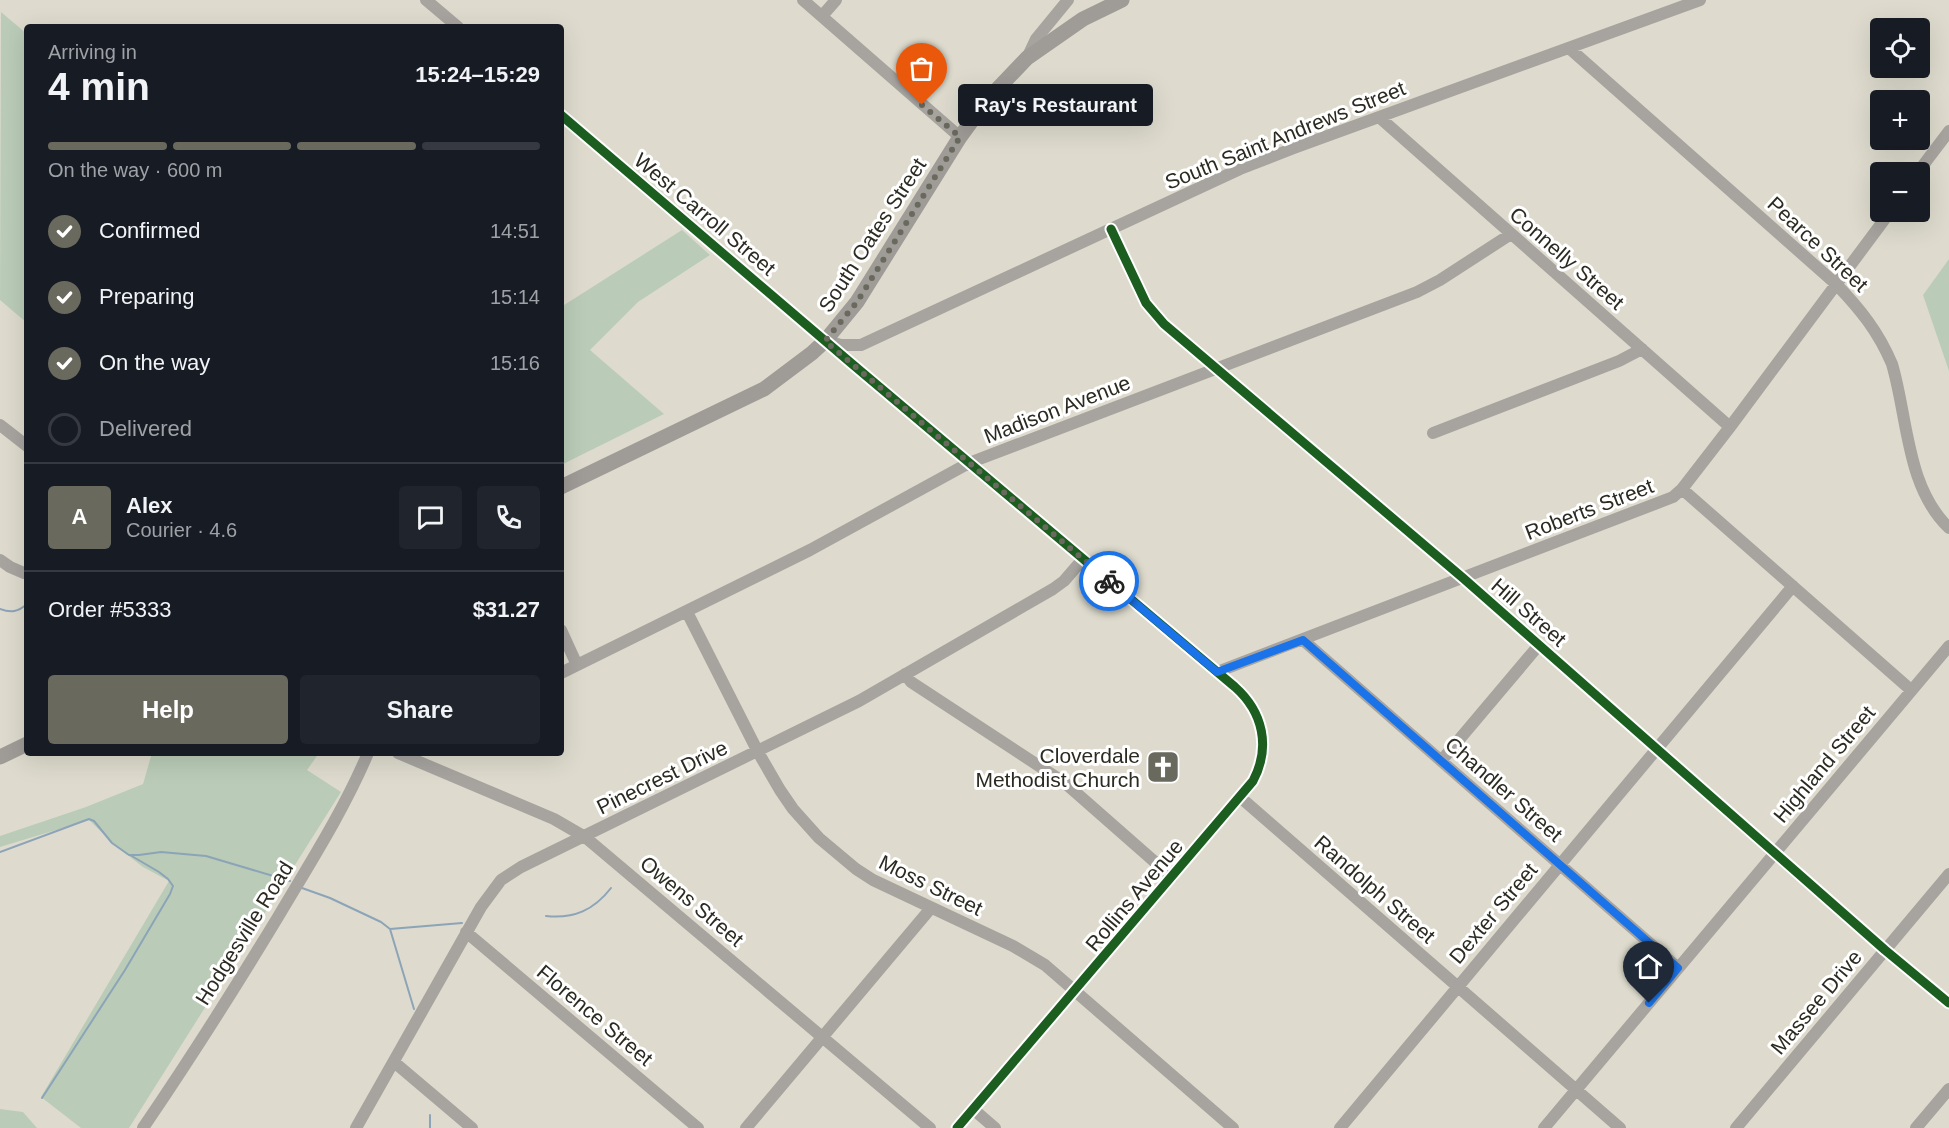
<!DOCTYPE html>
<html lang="en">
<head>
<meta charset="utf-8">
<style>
	:root { --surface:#171b24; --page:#20242c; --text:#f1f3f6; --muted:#9ea1a6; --line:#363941; --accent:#6a695e }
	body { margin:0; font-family:Arial,sans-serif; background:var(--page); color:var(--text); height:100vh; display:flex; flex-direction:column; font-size:22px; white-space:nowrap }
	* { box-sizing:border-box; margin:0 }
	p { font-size:20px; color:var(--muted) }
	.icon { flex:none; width:33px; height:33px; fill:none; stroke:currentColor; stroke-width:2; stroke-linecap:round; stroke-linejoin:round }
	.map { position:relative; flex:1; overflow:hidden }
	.details { position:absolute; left:24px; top:24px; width:540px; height:732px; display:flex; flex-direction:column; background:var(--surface); border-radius:6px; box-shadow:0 6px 24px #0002 }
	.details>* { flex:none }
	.controls { position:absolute; left:1870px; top:18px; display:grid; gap:12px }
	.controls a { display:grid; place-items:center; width:60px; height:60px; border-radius:6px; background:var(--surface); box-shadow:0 6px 24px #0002; font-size:30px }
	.pin { position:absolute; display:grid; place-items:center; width:51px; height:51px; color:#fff; margin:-62px -26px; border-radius:50% 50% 50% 0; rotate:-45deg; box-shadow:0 0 6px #0007 }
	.pin .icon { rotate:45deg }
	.courier { position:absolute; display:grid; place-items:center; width:60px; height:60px; margin:-30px; border:4px solid #1a73e8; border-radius:50%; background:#fff; color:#222; box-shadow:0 2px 8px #0007 }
	.bubble { position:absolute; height:42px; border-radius:6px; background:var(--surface); box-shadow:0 6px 24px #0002; font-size:20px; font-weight:800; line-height:42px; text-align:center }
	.head em { font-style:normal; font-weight:800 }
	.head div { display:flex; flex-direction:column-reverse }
	.head { display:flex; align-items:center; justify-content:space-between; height:102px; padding:0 24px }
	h1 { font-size:39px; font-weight:800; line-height:45px }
	.bar { display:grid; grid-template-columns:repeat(4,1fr); gap:9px 6px; align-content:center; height:72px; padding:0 24px }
	.bar i { height:8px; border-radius:4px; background:var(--line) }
	.bar .selected { background:var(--accent) }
	.bar p { grid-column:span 4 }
	.line { display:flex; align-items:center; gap:15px; padding:0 24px; border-top:2px solid var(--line) }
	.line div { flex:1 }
	.round { display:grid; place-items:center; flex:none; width:63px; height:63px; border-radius:6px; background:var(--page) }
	ol { padding:0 24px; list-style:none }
	li { display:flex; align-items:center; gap:18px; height:66px }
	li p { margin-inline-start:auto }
	li .icon { padding:6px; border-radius:50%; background:var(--accent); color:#fff; stroke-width:4 }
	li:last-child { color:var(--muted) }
	li i { width:33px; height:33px; border:3px solid var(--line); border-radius:50% }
	.cta { display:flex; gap:12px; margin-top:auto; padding:12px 24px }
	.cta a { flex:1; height:69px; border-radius:6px; background:var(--accent); color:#fff; font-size:24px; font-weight:800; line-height:69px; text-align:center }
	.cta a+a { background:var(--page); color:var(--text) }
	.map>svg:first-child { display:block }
</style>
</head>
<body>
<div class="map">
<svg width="1949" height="1128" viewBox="0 0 1949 1128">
	<rect width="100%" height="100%" fill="#dedbce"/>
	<!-- green -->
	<path fill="#baccb7" d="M1,12L27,34V323L0,300Z
		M682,230L710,255L638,302L590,350L664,414L561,465V307Z
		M1949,259V371L1923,295Z
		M152,753H319L307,770L341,792L129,1128H81L41,1097L169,881L143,867L117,847L89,820L0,847V836L86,807L143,784Z
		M0,1109L23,1112L37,1128H0Z"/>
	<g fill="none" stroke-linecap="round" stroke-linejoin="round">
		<!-- stream -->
		<path stroke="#8ca4b7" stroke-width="2" d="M0,609C11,613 18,612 27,604
			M0,852L89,819L94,821L112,843L129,855H139L161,852L206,856L290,881
			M302,888L330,898L381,922L390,929L414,1009
			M546,916C574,919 594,910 611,888
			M390,929L462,923
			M42,1098L125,970L170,894L173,886L168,879L159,872L130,855
			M430,1115V1128"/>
		<!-- minor -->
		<path stroke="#a7a4a0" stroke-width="12" d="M426,0L458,27
			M803,0L960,137
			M822,16L836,0
			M1569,48L1836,284C1860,309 1878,331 1892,364C1908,418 1906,487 1949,528
			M1027,58L1036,39L1068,0
			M561,115L851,363L1235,687C1263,712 1271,747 1253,781L957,1128
			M1379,117L1730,427
			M1918,172L1949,131
			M1111,229L1146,303L1164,324L1463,578L1885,950L1949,1003
			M827,341L841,345H861L1240,169L1294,148L1700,0
			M0,425L27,446
			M1433,433L1619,361L1642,349
			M1682,489L1911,690
			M0,560L10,567L24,573L27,572
			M687,612L758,752L780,790L793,809L819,838L856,869L873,880L1013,946L1045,965L1233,1128
			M561,630L577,665
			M1303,640L1678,968
			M1217,672L1673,497L1682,489L1730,427L1890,212
			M561,673L810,550L969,463L1417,292L1440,280L1511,234
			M905,674L911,682L1065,783L1172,877
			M398,753L554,819L585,837L930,1128
			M1441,761L1539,645
			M1240,797L1620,1128
			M466,932L698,1128
			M394,1062L472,1128
			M973,1109L995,1128
			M143,1128C190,1059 235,988 278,917C310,863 344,810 368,753
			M356,1128L481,907L501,880L521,867L859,701L1053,589L1064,581L1083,559
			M746,1128L931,908
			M1340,1128L1793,586
			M1544,1128L1949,646
			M1736,1128L1949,874
			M1916,1128L1949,1089"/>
		<!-- major -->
		<path stroke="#9f9b97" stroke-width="15" d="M561,487L764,389L812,353L825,341L857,302L960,137L987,100L1027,58L1083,19L1122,0
			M0,757L27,744"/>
		<defs>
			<path id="cycleway" d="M561,115L851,363L1235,687C1263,712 1271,747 1253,781L957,1128
				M1111,229L1146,303L1164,324L1463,578L1885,950L1949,1003"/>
		</defs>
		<!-- cycleway casing -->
		<use href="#cycleway" stroke="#fff" stroke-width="13"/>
		<!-- cycleway -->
		<use href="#cycleway" stroke="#1b5e20" stroke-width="9"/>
	</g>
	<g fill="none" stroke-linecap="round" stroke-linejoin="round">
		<!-- done -->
		<path stroke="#6a695e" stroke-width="6" stroke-dasharray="0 10.8" d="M922,105L960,137L857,302L825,341L1109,581"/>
		<!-- route -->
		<path stroke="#1a73e8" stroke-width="8" d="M1109,581L1217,672L1303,640L1678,968L1649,1003"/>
	</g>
	<!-- icons -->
	<defs>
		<symbol id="church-square" viewBox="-11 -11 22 22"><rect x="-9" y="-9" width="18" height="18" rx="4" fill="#6a695e" stroke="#fff"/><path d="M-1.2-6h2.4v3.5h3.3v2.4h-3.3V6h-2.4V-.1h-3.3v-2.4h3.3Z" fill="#fff"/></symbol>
	</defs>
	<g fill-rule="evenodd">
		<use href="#church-square" x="1144" y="748" width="38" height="38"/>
	</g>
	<g text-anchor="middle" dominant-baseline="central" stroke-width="6" stroke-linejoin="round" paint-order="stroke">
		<!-- street labels -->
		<g font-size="21" fill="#2c2b22" stroke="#fff">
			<text transform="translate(1285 135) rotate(-22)">South Saint Andrews Street</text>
			<text transform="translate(705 214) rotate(40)">West Carroll Street</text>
			<text transform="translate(872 235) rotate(-57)">South Oates Street</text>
			<text transform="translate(1818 244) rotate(43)">Pearce Street</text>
			<text transform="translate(1567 258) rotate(41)">Connelly Street</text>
			<text transform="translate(1057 409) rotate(-21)">Madison Avenue</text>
			<text transform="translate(1589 509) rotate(-21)">Roberts Street</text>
			<text transform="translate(1529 612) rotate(41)">Hill Street</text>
			<text transform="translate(1824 764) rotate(-50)">Highland Street</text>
			<text transform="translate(662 777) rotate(-26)">Pinecrest Drive</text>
			<text transform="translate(1504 789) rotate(41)">Chandler Street</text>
			<text transform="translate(931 885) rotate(26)">Moss Street</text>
			<text transform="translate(1375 889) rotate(41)">Randolph Street</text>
			<text transform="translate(1134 895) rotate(-50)">Rollins Avenue</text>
			<text transform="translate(692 901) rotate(40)">Owens Street</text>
			<text transform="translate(1493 913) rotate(-50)">Dexter Street</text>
			<text transform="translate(244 933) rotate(-58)">Hodgesville Road</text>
			<text transform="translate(1816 1002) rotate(-50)">Massee Drive</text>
			<text transform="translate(595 1015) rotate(40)">Florence Street</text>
		</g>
		<!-- poi labels -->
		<g font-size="21" fill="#2c2b22" stroke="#fff" text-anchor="end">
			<text x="1140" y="755">Cloverdale<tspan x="1140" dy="24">Methodist Church</tspan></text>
		</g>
	</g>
</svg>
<div class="controls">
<a><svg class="icon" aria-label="locate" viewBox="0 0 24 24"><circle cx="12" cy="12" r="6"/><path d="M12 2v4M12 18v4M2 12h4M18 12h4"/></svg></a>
<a>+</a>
<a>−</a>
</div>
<div class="pin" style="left:922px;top:105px;background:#ea580c"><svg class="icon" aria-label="bag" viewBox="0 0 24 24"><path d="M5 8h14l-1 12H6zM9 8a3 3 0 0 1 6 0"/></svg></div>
<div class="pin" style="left:1649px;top:1003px;background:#1f2937"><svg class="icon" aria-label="home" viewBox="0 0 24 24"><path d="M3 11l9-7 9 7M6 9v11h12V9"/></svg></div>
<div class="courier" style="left:1109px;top:581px"><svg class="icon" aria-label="bike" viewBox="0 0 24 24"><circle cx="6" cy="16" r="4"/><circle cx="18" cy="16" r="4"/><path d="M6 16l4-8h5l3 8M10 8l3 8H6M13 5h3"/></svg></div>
<div class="bubble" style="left:958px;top:84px;width:195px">Ray's Restaurant</div>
<section class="details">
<div class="head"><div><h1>4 min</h1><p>Arriving in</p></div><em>15:24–15:29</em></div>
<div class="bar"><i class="selected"></i><i class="selected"></i><i class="selected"></i><i></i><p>On the way · 600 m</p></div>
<ol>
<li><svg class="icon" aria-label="check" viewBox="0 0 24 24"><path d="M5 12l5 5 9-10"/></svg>Confirmed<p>14:51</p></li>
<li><svg class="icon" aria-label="check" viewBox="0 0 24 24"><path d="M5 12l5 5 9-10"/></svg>Preparing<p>15:14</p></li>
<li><svg class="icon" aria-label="check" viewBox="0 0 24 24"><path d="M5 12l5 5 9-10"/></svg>On the way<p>15:16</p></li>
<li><i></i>Delivered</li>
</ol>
<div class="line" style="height:108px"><b class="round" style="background:var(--accent);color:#fff">A</b><div><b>Alex</b><p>Courier · 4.6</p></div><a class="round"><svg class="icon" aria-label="chat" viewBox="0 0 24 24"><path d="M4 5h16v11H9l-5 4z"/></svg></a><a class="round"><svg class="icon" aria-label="phone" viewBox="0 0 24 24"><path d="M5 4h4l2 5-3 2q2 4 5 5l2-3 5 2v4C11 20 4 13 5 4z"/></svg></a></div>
<div class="line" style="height:78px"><div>Order #5333</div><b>$31.27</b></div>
<div class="cta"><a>Help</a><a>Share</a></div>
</section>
</div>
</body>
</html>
